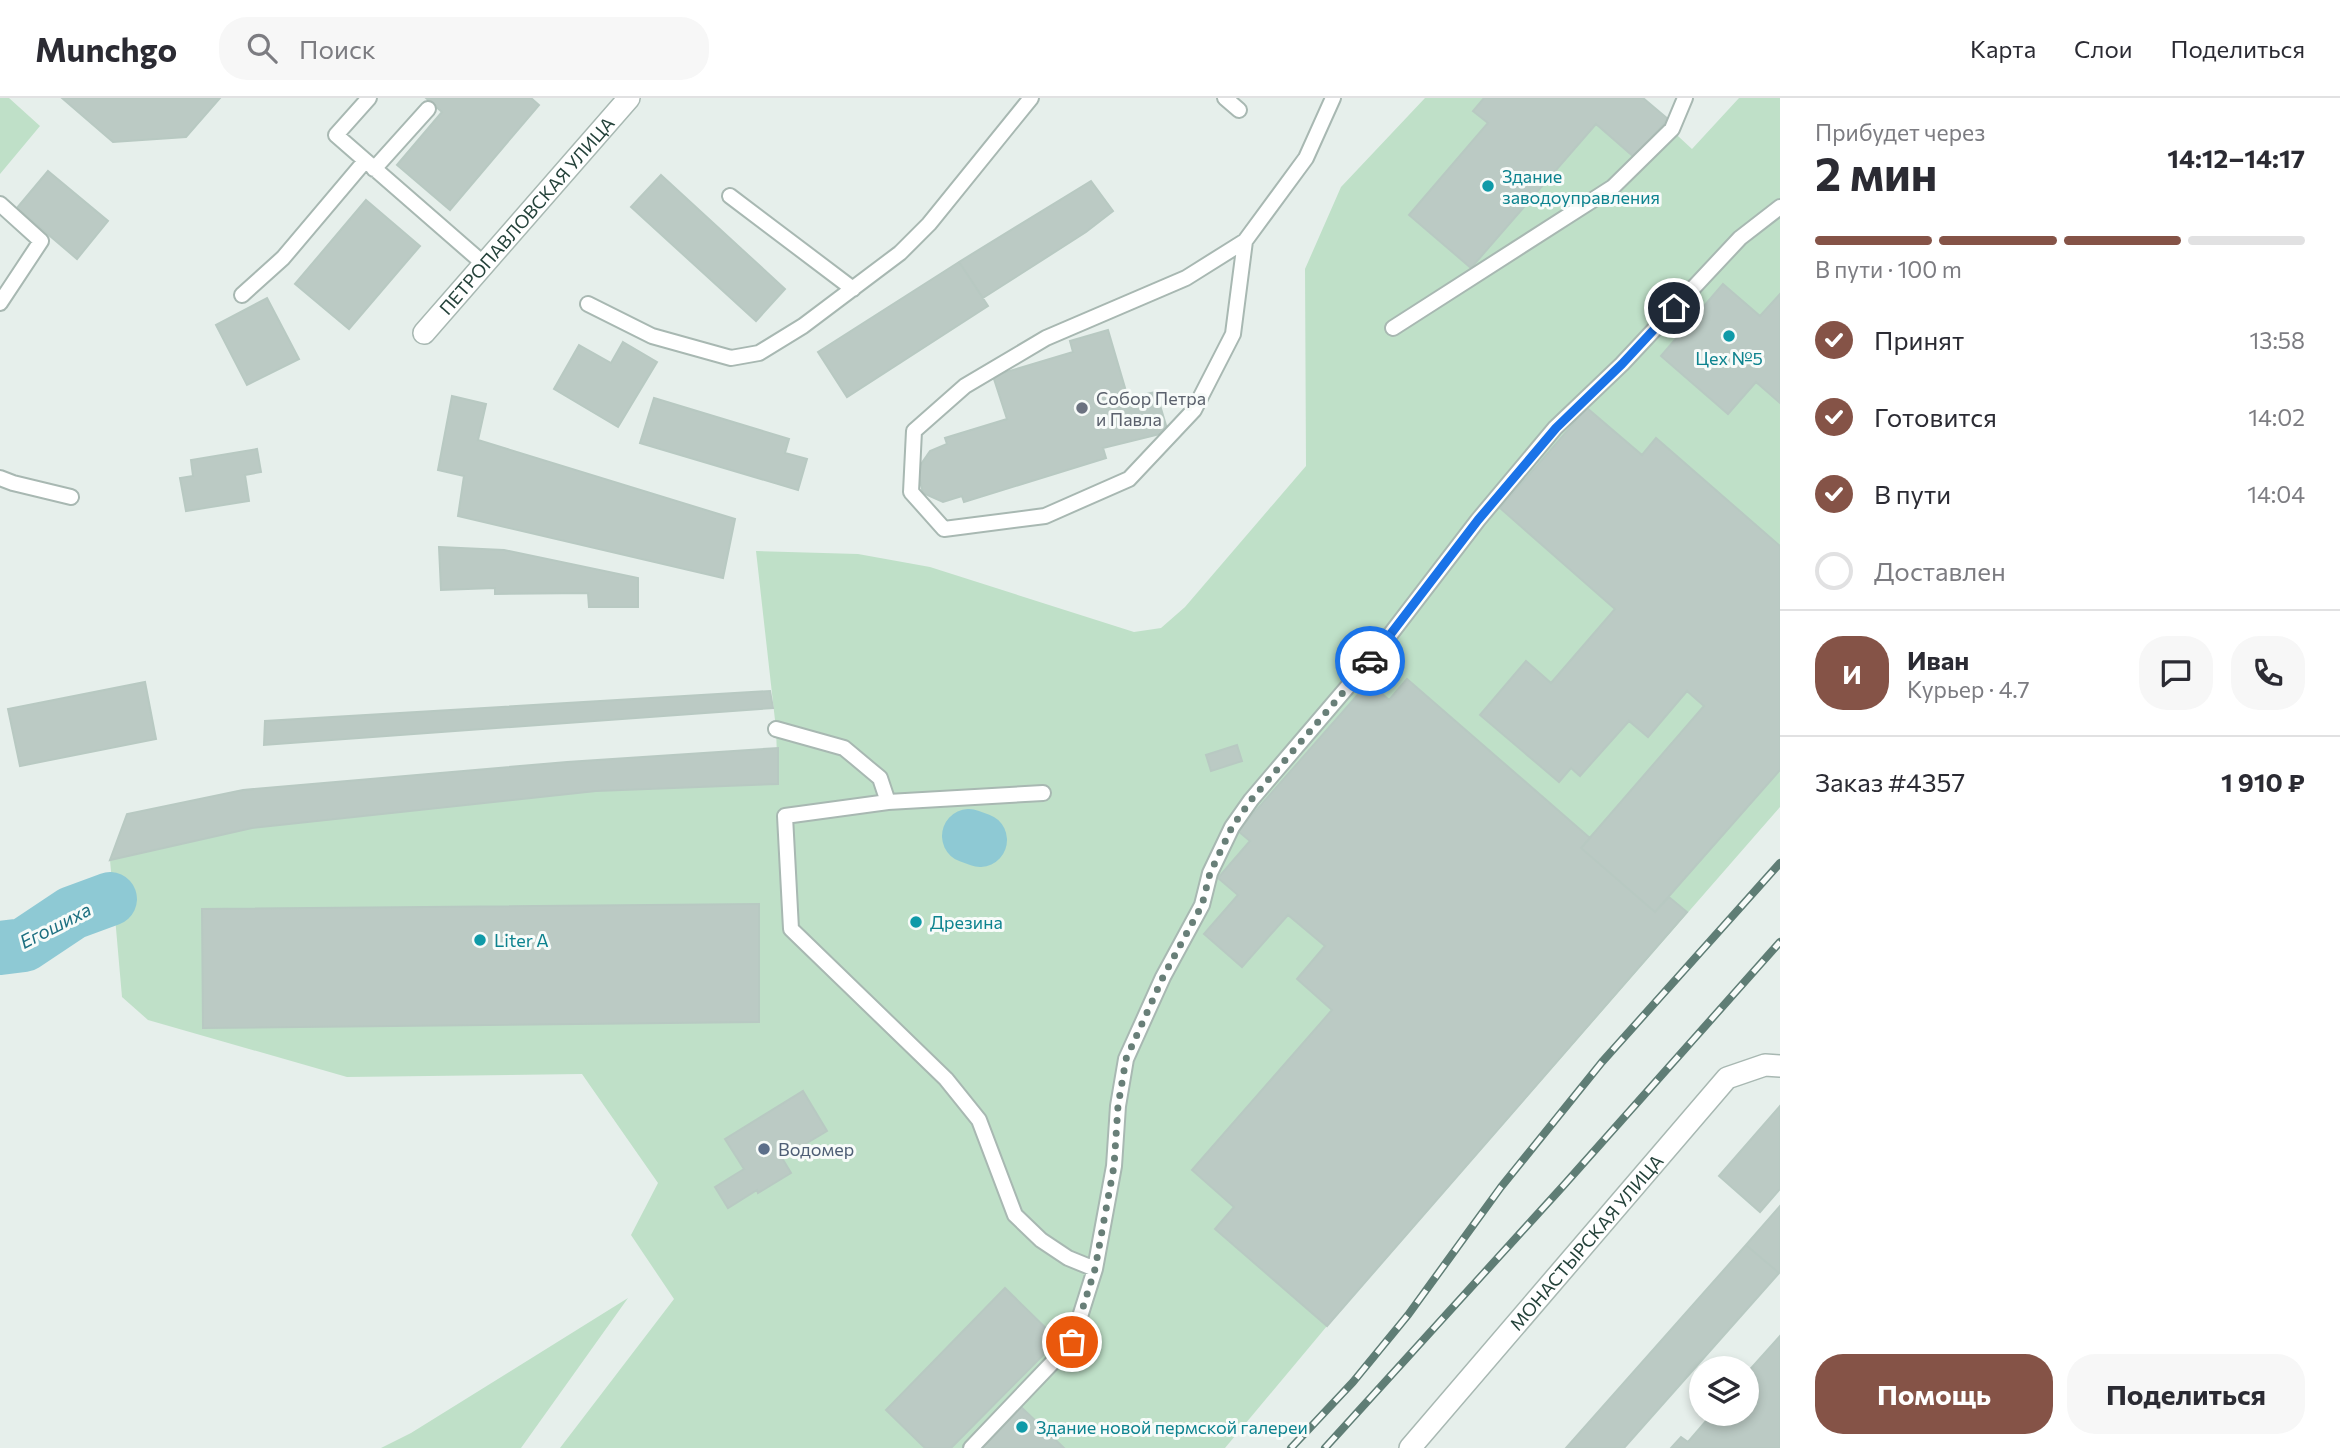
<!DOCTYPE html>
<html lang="ru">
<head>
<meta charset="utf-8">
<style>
	:root { --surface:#fff; --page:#f7f7f7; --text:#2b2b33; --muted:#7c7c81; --line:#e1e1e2; --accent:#855347 }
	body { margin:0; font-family:Commissioner,sans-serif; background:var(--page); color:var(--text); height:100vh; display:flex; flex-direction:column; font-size:26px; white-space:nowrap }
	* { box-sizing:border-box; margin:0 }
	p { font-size:23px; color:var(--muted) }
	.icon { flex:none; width:38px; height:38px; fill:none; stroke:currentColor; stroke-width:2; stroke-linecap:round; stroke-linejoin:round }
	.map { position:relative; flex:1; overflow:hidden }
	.side { display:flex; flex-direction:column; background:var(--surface); width:560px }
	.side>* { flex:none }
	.fabs { position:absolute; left:1689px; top:1258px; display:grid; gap:14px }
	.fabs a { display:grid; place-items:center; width:70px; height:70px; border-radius:50%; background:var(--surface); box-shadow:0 4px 10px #0003; font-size:35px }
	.pin { position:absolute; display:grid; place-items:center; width:60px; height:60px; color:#fff; margin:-30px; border:4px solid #fff; border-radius:50%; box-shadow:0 2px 7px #0007 }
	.courier { position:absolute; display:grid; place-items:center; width:70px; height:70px; margin:-35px; border:5px solid #1a73e8; border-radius:50%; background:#fff; color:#222; box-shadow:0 2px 9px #0007 }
	.summary em { font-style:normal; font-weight:700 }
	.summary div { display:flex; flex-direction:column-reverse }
	.summary { display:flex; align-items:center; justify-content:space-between; height:119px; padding:0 35px }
	h1 { font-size:46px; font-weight:700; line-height:52px }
	.bar { display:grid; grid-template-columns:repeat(4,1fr); gap:10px 7px; align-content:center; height:84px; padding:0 35px }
	.bar i { height:9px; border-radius:5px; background:var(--line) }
	.bar .current { background:var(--accent) }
	.bar p { grid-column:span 4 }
	.line { display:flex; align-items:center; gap:18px; padding:0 35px; border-top:2px solid var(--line) }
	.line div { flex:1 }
	.round { display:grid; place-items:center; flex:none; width:74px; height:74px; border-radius:28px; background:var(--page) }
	ol { padding:0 35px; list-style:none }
	li { display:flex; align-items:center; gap:21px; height:77px }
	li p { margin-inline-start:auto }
	li .icon { padding:7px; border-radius:50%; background:var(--accent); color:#fff; stroke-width:4 }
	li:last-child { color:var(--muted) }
	li i { width:38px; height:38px; border:4px solid var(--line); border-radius:50% }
	.primary-button { display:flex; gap:14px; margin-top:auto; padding:14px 35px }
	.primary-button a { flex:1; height:80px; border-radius:28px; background:var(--accent); color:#fff; font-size:28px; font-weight:700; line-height:80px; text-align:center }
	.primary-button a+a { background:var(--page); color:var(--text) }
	header { display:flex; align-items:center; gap:42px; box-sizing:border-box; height:98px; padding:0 35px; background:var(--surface); border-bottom:2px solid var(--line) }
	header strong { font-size:33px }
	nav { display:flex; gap:38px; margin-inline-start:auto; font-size:24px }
	.search { width:490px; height:63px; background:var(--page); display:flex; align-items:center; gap:18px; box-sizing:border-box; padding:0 24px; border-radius:28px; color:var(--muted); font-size:26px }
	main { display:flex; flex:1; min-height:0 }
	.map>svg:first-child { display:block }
</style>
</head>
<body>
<header>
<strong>Munchgo</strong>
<div class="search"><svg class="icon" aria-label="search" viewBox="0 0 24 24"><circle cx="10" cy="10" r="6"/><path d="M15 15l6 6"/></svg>Поиск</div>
<nav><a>Карта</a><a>Слои</a><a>Поделиться</a></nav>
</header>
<main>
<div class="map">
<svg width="1780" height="1350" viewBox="0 0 1780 1350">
	<rect width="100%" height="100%" fill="#e6efeb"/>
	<!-- green -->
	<path fill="#bfe0c8" d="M0,0H9L40,28L0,76Z
		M1425,0H1643L1667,21L1665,26L1692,51L1739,0H1780V709L1327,1228L1225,1350H560L674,1201L631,1137L658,1085L582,976L347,979L148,922L122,899L110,762L252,730L596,693L778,686L776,631L756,453L858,456L930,469L1134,534L1161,530L1185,509L1306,368L1305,171L1341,89Z
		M628,1200L521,1350H381L411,1335Z"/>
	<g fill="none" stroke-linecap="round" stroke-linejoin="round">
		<!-- river -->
		<path stroke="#8ec9d4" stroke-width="54" d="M969,738L980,742
			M0,850L24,847L72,815L110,801"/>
	</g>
	<!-- building -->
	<path fill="#bbcac4" stroke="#b8c9c2" stroke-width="2" d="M62,0H220L186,39L113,44Z
		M426,0H531L539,7L450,112L397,67L442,14Z
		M1484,0H1643L1668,21L1634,59L1596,26L1471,170L1409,117L1488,25L1473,13Z
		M48,73L108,123L77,161L17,110Z
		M661,77L785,191L756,223L631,109Z
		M1091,83L1113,113L1086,134L983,200L959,164Z
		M366,102L420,148L349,231L295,186Z
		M959,164L988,208L847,299L818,254Z
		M1723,186L1760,218L1780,196V305L1756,284L1728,316L1661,258Z
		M267,200L299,261L247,287L216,227Z
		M1108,232L1128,300L1156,294L1168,334L1103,350L1106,360L964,404L962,398L943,404L923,395L917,372L930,353L947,346L945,340L1007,321L993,278L1073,254L1070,243Z
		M623,244L657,264L618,329L554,291L579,247L611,265Z
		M452,298L486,306L478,342L735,421L723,480L458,418L464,378L438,372Z
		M654,300L789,341L785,355L807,361L798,392L640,345Z
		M1587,310L1642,357L1656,340L1780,448V672L1655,814L1581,750L1704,608L1687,593L1648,639L1629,623L1580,678L1571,670L1559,684L1480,617L1526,563L1551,585L1615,511L1500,410Z
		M257,351L261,374L245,377L249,403L186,413L180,380L193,378L191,362Z
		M439,449L504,452L638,480V509H589L588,495L495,496V490L441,492Z
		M1407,581L1590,740L1581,750L1655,814L1669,799L1687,814L1327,1228L1215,1131L1234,1109L1192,1072L1332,912L1297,881L1325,848L1288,817L1242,869L1204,836L1238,797L1218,780L1250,743L1238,733L1369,584L1389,602Z
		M145,584L156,641L20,668L8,611Z
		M770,593L773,610L264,647L265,623Z
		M1237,647L1242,663L1211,673L1206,657Z
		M778,650V686L596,693L252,730L110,762L127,716L243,692L567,664Z
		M759,806V924L203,930L202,811Z
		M803,993L827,1033L782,1060L791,1075L758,1095L757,1092L728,1110L715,1089L744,1071L725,1041Z
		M1780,1008V1091L1760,1114L1719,1078Z
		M1780,1108V1174L1779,1175L1746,1147Z
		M1746,1147L1779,1175L1624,1350H1566Z
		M1005,1190L1058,1242L951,1350H925L886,1312Z
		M1780,1238V1350H1671L1681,1339L1688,1344L1712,1316H1746V1276Z
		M1021,1309L1064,1350H982Z"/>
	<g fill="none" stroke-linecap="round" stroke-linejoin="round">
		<defs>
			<path id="lane" d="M369,0L336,37L484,166
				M1225,0L1239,12
				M374,71L428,11
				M730,98L853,191
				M0,106L41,143L0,205
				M1245,143L1233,236L1194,312L1129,381L1045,418L944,431L911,394L914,333L965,288L1046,240L1186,180Z
				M1245,143L1306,60L1333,0
				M242,197L283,160L365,63
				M588,206L652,238L731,260L759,255L803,228L900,155L929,126L1031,0
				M1393,230L1613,89L1672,31L1685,0
				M0,380L13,385L71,399
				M776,631L844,650L880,680L888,704
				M1043,695L888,704L785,718L791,831L946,981L979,1022L1015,1117L1041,1142L1068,1160L1095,1171
				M971,1350L1072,1244L1095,1171L1114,1068L1118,1008L1126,961L1163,879L1202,807L1210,775L1232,729L1251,702L1373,559L1478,422L1555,330L1622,266L1740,140L1780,109"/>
			<g id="street">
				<path id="s1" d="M424,235L629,0"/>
				<path id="s2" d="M1410,1350L1727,980L1765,967L1780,968"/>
			</g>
		</defs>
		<!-- lane casing -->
		<use href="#lane" stroke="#a8b8b2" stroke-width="18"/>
		<!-- street casing -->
		<use href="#street" stroke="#a8b8b2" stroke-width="24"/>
		<!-- lane -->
		<use href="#lane" stroke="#fff" stroke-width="14"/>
		<!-- street -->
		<use href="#street" stroke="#fff" stroke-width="21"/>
		<defs>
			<path id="rail" d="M1291,1350L1353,1284L1408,1217L1501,1089L1602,964L1780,765
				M1325,1350L1564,1087L1780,844"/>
		</defs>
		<!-- rail casing -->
		<use href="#rail" stroke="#5f7d75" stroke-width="8"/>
		<!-- rail -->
		<use href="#rail" stroke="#f7fbf9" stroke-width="5" stroke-dasharray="16" stroke-linecap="butt"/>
	</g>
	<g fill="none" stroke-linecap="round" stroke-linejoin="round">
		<!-- done -->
		<path stroke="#687f78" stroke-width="7" stroke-dasharray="0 12.6" d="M1072,1244L1095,1171L1114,1068L1118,1008L1126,961L1163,879L1202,807L1210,775L1232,729L1251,702L1370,563"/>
		<!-- route -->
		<path stroke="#1a73e8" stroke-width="9" d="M1370,563L1478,422L1556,330L1622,266L1674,210"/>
	</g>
	<!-- markers -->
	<g fill="#0f9aa8" stroke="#f7fbf9" stroke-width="2.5">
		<circle cx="1488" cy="88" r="7"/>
		<circle cx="1729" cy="238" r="7"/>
		<circle cx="916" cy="824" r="7"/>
		<circle cx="480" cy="842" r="7"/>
		<circle cx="1022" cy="1329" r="7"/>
	</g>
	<circle fill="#6b7280" stroke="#f7fbf9" stroke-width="2.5" cx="1082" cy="310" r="7"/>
	<circle fill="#5c6f8a" stroke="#f7fbf9" stroke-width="2.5" cx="764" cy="1051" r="7"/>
	<g text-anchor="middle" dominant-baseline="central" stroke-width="6" stroke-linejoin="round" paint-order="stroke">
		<!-- culture labels -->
		<g font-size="18" fill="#0d838f" stroke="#f7fbf9" text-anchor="start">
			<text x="1502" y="78">Здание<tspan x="1502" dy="21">заводоуправления</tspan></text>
			<text x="1729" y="260" text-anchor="middle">Цех №5</text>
			<text x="930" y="824">Дрезина</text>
			<text x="494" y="842">Liter A</text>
			<text x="1036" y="1329">Здание новой пермской галереи</text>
		</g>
		<!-- street labels -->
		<g font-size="18" fill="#24423a" stroke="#f7fbf9">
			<text stroke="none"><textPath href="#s1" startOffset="156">ПЕТРОПАВЛОВСКАЯ УЛИЦА</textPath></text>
			<text stroke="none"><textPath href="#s2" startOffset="271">МОНАСТЫРСКАЯ УЛИЦА</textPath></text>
		</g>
		<!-- worship labels -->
		<g font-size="18" fill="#5b616d" stroke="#f7fbf9" text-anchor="start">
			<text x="1096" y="300">Собор Петра<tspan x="1096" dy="21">и Павла</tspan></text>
		</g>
		<!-- service labels -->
		<g font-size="18" fill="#4e5e75" stroke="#f7fbf9" text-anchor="start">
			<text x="778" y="1051">Водомер</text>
		</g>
		<!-- water labels -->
		<g font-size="19" font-style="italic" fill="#1c6f80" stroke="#f7fbf9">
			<text transform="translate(55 827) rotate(-27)">Егошиха</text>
		</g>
	</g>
</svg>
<div class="fabs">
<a><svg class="icon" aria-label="layers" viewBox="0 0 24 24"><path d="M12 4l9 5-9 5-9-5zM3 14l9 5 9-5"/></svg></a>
</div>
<div class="pin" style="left:1072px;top:1244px;background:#ea580c"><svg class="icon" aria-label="bag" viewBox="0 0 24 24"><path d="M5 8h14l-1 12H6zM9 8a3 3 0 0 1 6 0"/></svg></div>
<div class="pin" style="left:1674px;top:210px;background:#1f2937"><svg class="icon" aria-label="home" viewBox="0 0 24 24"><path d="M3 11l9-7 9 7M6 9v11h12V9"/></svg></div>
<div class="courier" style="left:1370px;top:563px"><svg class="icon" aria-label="car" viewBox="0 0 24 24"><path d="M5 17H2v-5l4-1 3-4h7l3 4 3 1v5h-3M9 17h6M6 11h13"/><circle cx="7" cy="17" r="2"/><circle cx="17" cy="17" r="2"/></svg></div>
</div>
<section class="side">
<div class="summary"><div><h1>2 мин</h1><p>Прибудет через</p></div><em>14:12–14:17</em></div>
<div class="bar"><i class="current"></i><i class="current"></i><i class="current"></i><i></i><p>В пути · 100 m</p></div>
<ol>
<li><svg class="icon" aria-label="check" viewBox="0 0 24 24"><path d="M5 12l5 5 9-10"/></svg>Принят<p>13:58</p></li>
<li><svg class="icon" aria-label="check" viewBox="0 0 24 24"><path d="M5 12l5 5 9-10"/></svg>Готовится<p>14:02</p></li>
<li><svg class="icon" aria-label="check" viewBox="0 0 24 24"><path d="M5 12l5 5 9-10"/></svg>В пути<p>14:04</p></li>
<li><i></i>Доставлен</li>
</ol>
<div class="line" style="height:126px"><b class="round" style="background:var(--accent);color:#fff">И</b><div><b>Иван</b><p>Курьер · 4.7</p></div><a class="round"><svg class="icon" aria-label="chat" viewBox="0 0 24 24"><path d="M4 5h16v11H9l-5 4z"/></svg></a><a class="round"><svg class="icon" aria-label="phone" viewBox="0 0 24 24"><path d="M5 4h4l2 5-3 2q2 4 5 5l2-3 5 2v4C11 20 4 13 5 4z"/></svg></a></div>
<div class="line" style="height:91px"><div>Заказ #4357</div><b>1 910 ₽</b></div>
<div class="primary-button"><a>Помощь</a><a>Поделиться</a></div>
</section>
</main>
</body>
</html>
